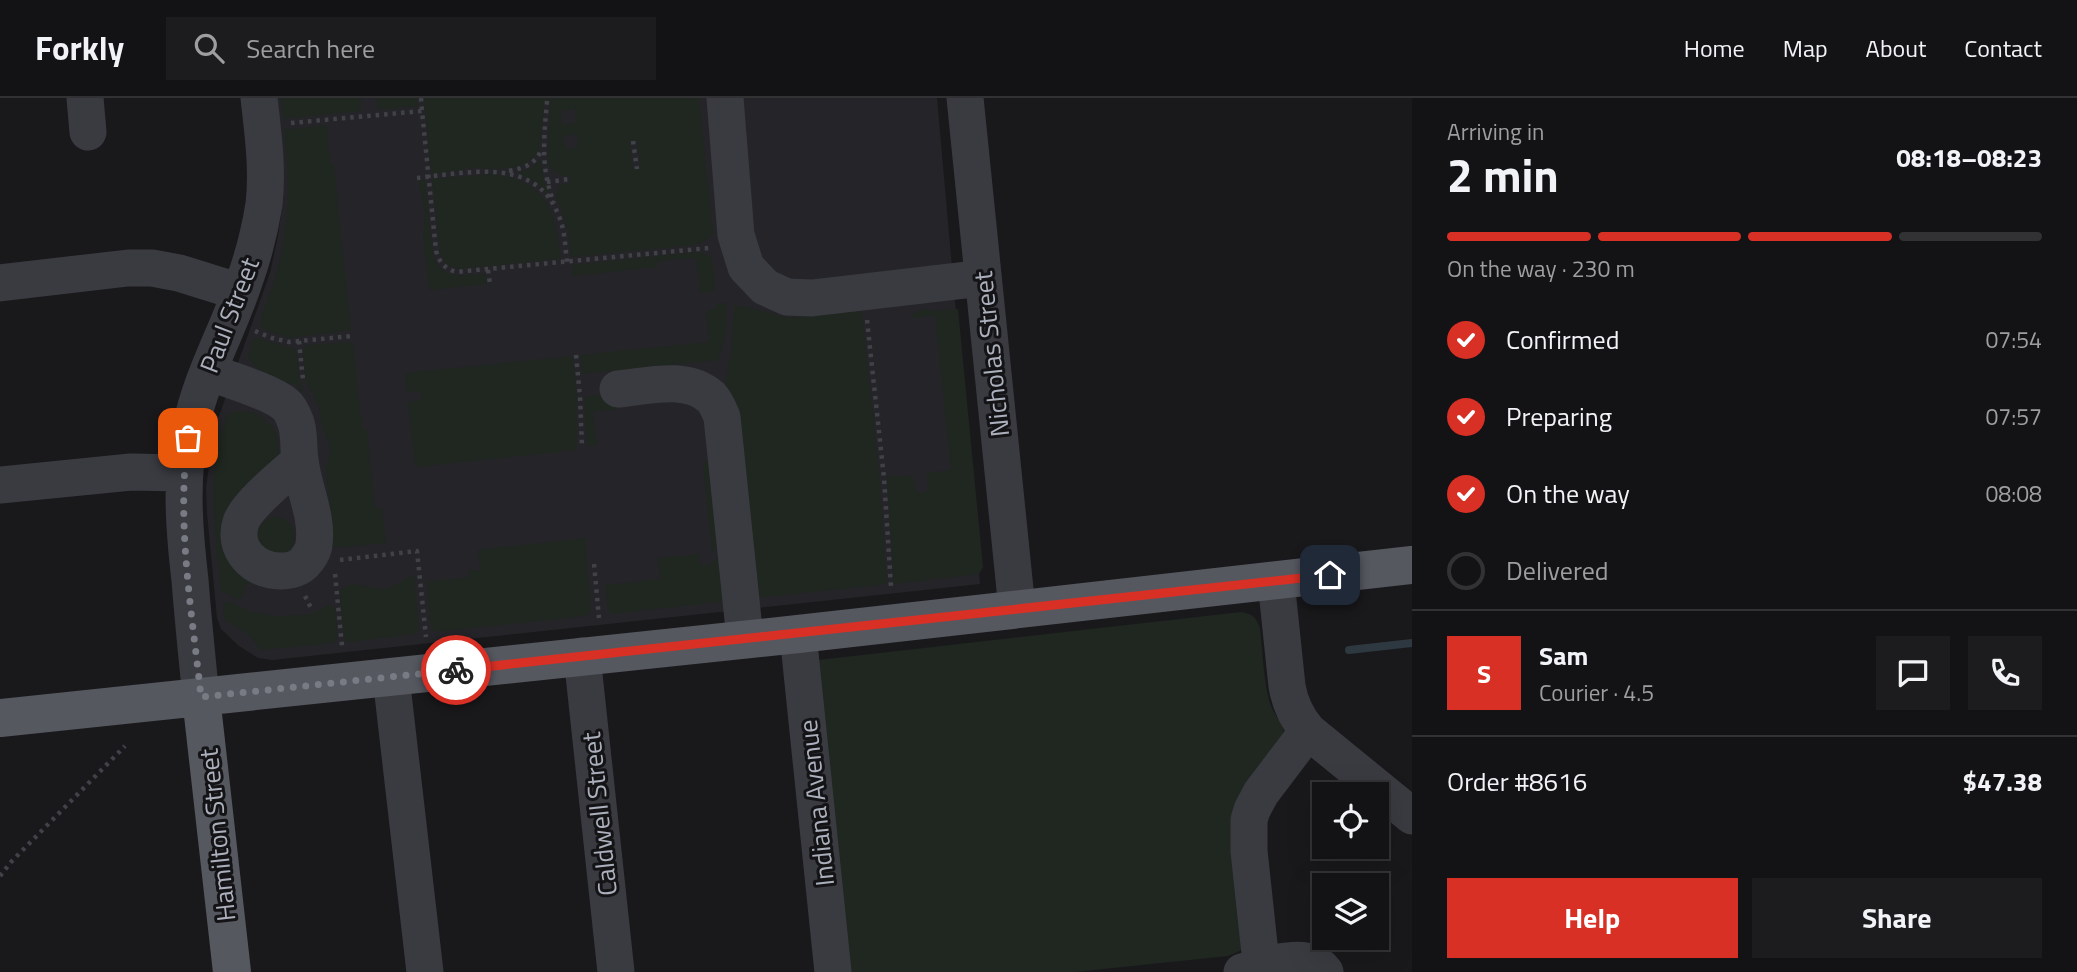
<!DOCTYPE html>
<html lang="en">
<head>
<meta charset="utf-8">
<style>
	:root { --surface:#131315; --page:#1c1c1e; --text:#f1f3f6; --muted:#9d9ea0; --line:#323234; --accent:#d93025 }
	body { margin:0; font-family:"Titillium Web",sans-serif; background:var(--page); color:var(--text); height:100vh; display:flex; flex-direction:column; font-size:26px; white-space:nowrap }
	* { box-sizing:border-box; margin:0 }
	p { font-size:23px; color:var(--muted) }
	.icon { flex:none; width:38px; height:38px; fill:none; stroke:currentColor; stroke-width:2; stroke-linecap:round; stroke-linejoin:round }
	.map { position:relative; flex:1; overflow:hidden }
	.details { display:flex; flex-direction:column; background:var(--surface); width:665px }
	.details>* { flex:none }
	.fabs { position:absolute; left:1312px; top:684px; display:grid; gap:14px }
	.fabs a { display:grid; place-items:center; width:77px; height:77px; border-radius:0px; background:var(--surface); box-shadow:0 7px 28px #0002,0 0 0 2px var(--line); font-size:35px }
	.pin { position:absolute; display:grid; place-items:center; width:60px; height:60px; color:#fff; margin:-30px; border-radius:14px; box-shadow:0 4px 10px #0006 }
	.courier { position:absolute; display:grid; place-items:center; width:70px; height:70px; margin:-35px; border:5px solid #d93025; border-radius:50%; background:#fff; color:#222; box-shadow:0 2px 9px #0007 }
	.overview em { font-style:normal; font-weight:700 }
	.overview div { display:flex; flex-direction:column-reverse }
	.overview { display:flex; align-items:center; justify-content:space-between; height:119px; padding:0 35px }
	h1 { font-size:46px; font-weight:700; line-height:52px }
	.bar { display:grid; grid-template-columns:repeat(4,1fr); gap:10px 7px; align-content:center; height:84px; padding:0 35px }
	.bar i { height:9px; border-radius:5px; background:var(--line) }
	.bar .selected { background:var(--accent) }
	.bar p { grid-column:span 4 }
	.line { display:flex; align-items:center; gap:18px; padding:0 35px; border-top:2px solid var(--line) }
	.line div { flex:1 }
	.round { display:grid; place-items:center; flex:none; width:74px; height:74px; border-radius:0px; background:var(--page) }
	ol { padding:0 35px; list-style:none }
	li { display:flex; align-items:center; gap:21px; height:77px }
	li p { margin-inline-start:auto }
	li .icon { padding:7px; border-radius:50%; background:var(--accent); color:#fff; stroke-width:4 }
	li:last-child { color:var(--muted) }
	li i { width:38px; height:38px; border:4px solid var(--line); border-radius:50% }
	.cta { display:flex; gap:14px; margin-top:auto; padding:14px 35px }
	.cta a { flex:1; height:80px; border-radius:0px; background:var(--accent); color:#fff; font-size:28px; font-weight:700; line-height:80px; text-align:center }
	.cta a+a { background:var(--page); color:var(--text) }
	header { display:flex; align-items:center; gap:42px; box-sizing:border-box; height:98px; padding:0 35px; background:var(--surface); border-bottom:2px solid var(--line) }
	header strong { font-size:33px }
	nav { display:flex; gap:38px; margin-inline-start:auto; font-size:24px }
	.search { width:490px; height:63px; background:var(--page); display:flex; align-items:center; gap:18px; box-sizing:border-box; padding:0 24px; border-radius:0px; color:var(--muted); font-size:26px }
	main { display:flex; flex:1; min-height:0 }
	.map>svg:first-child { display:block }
</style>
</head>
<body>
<header>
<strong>Forkly</strong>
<div class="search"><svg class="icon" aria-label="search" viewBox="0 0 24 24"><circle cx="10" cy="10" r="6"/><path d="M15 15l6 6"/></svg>Search here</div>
<nav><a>Home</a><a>Map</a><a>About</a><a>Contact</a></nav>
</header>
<main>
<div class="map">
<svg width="1412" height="874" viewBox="0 0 1412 874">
	<rect width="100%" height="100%" fill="#19191c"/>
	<!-- built -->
	<path fill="#252529" d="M273,0H937L980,486L272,562L258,560L239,548L221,531L217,520L207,415L206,390L214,332L270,175L278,138L282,109Z"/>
	<!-- green -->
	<path fill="#1f2720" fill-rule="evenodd" d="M281,0H361V13L283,21Z
		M376,0H417L418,8L378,12Z
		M425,0H699L713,136L702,145L693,147L571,159L568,132L560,109L563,108L560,107L556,100L559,88L570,85V79L556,75L547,67L550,2L545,3L540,50C529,74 505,70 483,71L485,68L471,71L465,69V72L431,76L424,2ZM575,11L576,25L562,27L561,13ZM577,36L578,50L565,51L563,38ZM637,42L640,70L633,71L630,44Z
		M327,27L330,66H334L351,232L290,240L263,231L260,225C264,207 273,191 277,173C290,122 290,83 284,32Z
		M541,61L545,87L552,102L539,87L518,75L531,70Z
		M491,76C546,81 556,113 561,161L461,171C450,171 444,166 440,155L432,81Z
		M425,82L433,156C440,182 465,178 486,176L487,186L429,192L423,139L425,114L418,83Z
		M694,154L703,155L712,160L715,193L700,195L696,160L658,163V169L573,178L572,167Z
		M727,205L725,242L718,262L582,276L580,257L709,244L706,213L716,211V206Z
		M734,208L747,209L788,220L862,213L880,383L887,486L746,501L726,291V279L732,246Z
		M921,211L931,213L958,211L983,469L979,476L894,486L887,379L910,377L914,380L916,395L928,393L927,375L951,372L935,218L909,220Z
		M257,240L296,251L300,283L304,295L298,290L296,285C283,289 255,273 248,259L253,241Z
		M353,244L362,331H367L375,410H382L386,445L334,450L326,371L330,354L329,344L322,328L319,308L306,284L302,251L308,247Z
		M573,258L577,300V352L415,369L408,304L421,302L420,293L407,294L405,275Z
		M609,296V307H616L617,311L593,314L597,347L587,348L584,299Z
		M235,313C248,313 258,313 267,323L265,325L267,327L269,325C278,333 279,345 279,357L240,401L249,485L240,502L221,493C215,434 206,373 227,317Z
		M718,363L728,440L709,456V454L712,453L703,365Z
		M257 438a19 19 0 1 1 38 0a19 19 0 1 1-38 0Z
		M585,440L591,512L586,518L436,534L431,530L427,484L469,479V473L480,472L478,452Z
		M729,449L728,503L612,516L608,512L605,487L660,481L658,460L699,456L701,468L709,467Z
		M414,478L419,532L417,536L348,544L344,538L339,493C357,478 369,494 388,490C398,488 404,480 414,478Z
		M228,503L251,514L276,518L308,517L331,506L335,510L338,539L333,545L261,552L247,535L224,522L223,507Z
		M1241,514C1253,516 1256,519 1260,530C1263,555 1263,584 1271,608C1276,621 1289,630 1282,643L1244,845L1240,853L1228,858L1075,874H843L818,562Z"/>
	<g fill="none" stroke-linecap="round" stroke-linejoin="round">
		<!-- stream -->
		<path stroke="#2e3841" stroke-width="8" d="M1349,552L1412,545"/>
		<!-- path -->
		<path stroke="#404248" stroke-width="4.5" stroke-dasharray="3.5 5" stroke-linecap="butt" d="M421,0L422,13
			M547,3C544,40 540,69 554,105
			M291,25L422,13L436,153C440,165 444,170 456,174L709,150
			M633,43L637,71
			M509,73C525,70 536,66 542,50
			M417,80C466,75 535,58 558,116C565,131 565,148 567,164
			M547,84L570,81
			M488,172L490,186
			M867,222L884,380L891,489
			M255,233L272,240L289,244L352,238
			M299,243L303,282
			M576,257L580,299L582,349
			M340,462L417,453L426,539
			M594,466L599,520
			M335,476L342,548
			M305,498L311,510
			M0,778L11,764L125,648"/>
		<!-- minor -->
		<path stroke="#3a3b41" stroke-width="37" d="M85,0L88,34
			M725,0L736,137L746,169L765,189L787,199L812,200L983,180
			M965,0L1017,511
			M0,185L128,170H152L179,175L240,194
			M208,274C227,281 272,294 286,307C291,311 294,320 296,325C300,338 298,350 300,362C303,390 318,418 314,446C314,452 308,461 304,465C297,472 289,473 280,473C254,473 232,451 241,424C247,407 285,376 300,363
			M618,291C648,288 686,277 711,299C716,304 719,312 722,319L745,541
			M0,387L131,374L184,375
			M1276,483L1287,588C1290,606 1296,619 1308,633L1412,718
			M798,536L833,874
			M582,558L616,874
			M391,579L425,874
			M201,599C197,560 193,521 190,482C184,431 180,380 191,329C201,278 228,233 244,184C253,159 260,132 264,106C268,72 263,35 259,0
			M1242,874C1265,868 1308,851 1325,874
			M1262,874L1249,753V722L1252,712L1261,695L1308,633"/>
		<!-- major -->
		<path stroke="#565860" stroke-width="38" d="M201,599L232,874
			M0,620L798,536L1412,467"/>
	</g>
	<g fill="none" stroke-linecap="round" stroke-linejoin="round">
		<!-- done -->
		<path stroke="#787b84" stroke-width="7" stroke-dasharray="0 12.6" d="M188,340C176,425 192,514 201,599L456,572"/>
		<!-- route -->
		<path stroke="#d93025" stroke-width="9" d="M456,572L1330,477"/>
	</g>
	<g text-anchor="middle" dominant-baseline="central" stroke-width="6" stroke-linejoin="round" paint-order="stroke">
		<!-- street labels -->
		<g font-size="26" fill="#abb0bc" stroke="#141417">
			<text transform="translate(229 217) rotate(-69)">Paul Street</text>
			<text transform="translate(991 256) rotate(-96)">Nicholas Street</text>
			<text transform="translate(816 705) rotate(-96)">Indiana Avenue</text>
			<text transform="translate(599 716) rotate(-96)">Caldwell Street</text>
			<text transform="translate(217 737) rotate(-96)">Hamilton Street</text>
		</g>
	</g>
</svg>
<div class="fabs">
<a><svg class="icon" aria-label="locate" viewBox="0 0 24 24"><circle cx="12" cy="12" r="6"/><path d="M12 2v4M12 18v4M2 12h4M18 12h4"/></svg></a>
<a><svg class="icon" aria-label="layers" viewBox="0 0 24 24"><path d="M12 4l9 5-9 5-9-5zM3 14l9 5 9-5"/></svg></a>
</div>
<div class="pin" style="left:188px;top:340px;background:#ea580c"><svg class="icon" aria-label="bag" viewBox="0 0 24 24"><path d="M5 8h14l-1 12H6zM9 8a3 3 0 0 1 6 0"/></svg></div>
<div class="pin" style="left:1330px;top:477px;background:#1f2937"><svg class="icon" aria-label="home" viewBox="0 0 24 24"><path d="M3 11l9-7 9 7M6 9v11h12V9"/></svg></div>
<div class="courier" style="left:456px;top:572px"><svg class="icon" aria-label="bike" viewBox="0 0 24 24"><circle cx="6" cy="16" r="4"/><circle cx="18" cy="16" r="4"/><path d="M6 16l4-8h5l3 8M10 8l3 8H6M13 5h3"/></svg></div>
</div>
<section class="details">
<div class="overview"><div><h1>2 min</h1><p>Arriving in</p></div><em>08:18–08:23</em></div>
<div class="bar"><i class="selected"></i><i class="selected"></i><i class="selected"></i><i></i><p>On the way · 230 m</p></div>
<ol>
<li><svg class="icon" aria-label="check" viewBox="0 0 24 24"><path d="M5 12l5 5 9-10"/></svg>Confirmed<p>07:54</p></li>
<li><svg class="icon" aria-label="check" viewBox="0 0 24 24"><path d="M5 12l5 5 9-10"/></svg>Preparing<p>07:57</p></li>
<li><svg class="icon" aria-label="check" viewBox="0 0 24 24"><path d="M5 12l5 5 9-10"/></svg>On the way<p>08:08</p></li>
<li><i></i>Delivered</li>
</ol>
<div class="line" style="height:126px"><b class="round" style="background:var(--accent);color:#fff">S</b><div><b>Sam</b><p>Courier · 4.5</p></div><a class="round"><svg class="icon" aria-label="chat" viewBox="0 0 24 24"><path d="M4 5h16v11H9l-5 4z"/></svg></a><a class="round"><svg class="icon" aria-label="phone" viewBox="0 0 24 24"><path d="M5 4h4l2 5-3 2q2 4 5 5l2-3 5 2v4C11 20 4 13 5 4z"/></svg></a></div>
<div class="line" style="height:91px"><div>Order #8616</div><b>$47.38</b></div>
<div class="cta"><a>Help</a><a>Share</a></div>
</section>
</main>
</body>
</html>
